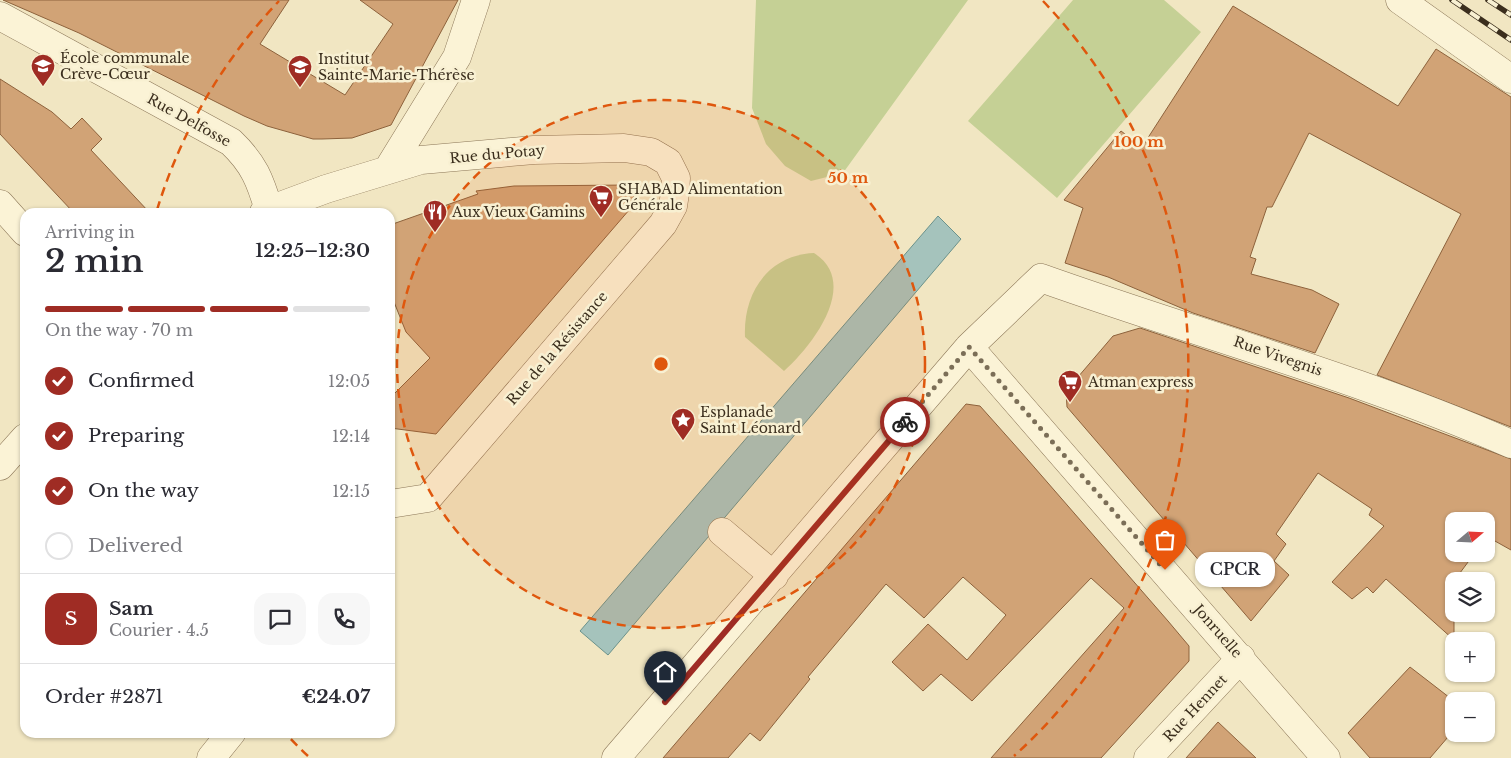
<!DOCTYPE html>
<html lang="en">
<head>
<meta charset="utf-8">
<style>
	:root { --surface:#fff; --page:#f7f7f7; --text:#2b2b33; --muted:#7c7c81; --line:#e1e1e2; --accent:#9f2c24 }
	body { margin:0; font-family:"Libre Baskerville",serif; background:var(--page); color:var(--text); height:100vh; display:flex; flex-direction:column; font-size:19px; white-space:nowrap }
	* { box-sizing:border-box; margin:0 }
	p { font-size:16px; color:var(--muted) }
	.icon { flex:none; width:28px; height:28px; fill:none; stroke:currentColor; stroke-width:2; stroke-linecap:round; stroke-linejoin:round }
	.map { position:relative; flex:1; overflow:hidden }
	.details { position:absolute; left:20px; top:208px; width:375px; height:530px; display:flex; flex-direction:column; background:var(--surface); border-radius:15px; box-shadow:0 1px 4px #0004 }
	.details>* { flex:none }
	.needle { width:32px; rotate:71deg }
	.fabs { position:absolute; left:1445px; top:512px; display:grid; gap:10px }
	.fabs a { display:grid; place-items:center; width:50px; height:50px; border-radius:10px; background:var(--surface); box-shadow:0 1px 4px #0004; font-size:25px }
	.pin { position:absolute; display:grid; place-items:center; width:42px; height:42px; color:#fff; margin:-51px -21px; border-radius:50% 50% 50% 0; rotate:-45deg; box-shadow:0 0 5px #0007 }
	.pin .icon { rotate:45deg }
	.courier { position:absolute; display:grid; place-items:center; width:50px; height:50px; margin:-25px; border:4px solid #9f2c24; border-radius:50%; background:#fff; color:#222; box-shadow:0 1px 6px #0007 }
	.bubble { position:absolute; height:35px; border-radius:15px; background:var(--surface); box-shadow:0 1px 4px #0004; font-size:16px; font-weight:600; line-height:35px; text-align:center }
	.summary em { font-style:normal; font-weight:600 }
	.summary div { display:flex; flex-direction:column-reverse }
	.summary { display:flex; align-items:center; justify-content:space-between; height:85px; padding:0 25px }
	h1 { font-size:32px; font-weight:600; line-height:38px }
	.bar { display:grid; grid-template-columns:repeat(4,1fr); gap:8px 5px; align-content:center; height:60px; padding:0 25px }
	.bar i { height:6px; border-radius:4px; background:var(--line) }
	.bar .on { background:var(--accent) }
	.bar p { grid-column:span 4 }
	.line { display:flex; align-items:center; gap:12px; padding:0 25px; border-top:1px solid var(--line) }
	.line div { flex:1 }
	.round { display:grid; place-items:center; flex:none; width:52px; height:52px; border-radius:15px; background:var(--page) }
	ol { padding:0 25px; list-style:none }
	li { display:flex; align-items:center; gap:15px; height:55px }
	li p { margin-inline-start:auto }
	li .icon { padding:5px; border-radius:50%; background:var(--accent); color:#fff; stroke-width:4 }
	li:last-child { color:var(--muted) }
	li i { width:28px; height:28px; border:2px solid var(--line); border-radius:50% }
	.map>svg:first-child { display:block }
</style>
</head>
<body>
<div class="map">
<svg width="1511" height="758" viewBox="0 0 1511 758">
	<rect width="100%" height="100%" fill="#f1e6c2"/>
	<!-- green -->
	<path fill="#c5d095" d="M756,0H968L843,173L811,181L785,166L766,144L752,108Z
		M1073,0H1164L1201,32L1057,198L968,121Z
		M814,253C861,283 812,346 784,371L745,337C743,293 768,255 814,253Z"/>
	<!-- water -->
	<path fill="#a5c3bc" stroke="#6b928b" d="M938,216L961,239L608,655L580,631Z"/>
	<!-- building -->
	<path fill="#d1a376" stroke="#8d623c" d="M3,0H289L260,44L345,95L393,24L360,0H458L391,125L352,138L322,139H313L267,126L244,116L79,33Z
		M1233,6L1398,106L1436,49L1511,97V427L1377,375L1461,214L1309,133L1272,207H1267L1250,257L1256,259L1251,274L1312,290L1339,304L1315,353L1193,313L1108,277L1065,263L1083,208L1064,200L1121,131L1142,147Z
		M0,79L52,112L71,129L82,118L102,139L91,150L149,212H73L0,134Z
		M629,185L636,202L436,434L390,428V398L430,358L406,332L390,292V225L478,194L476,191L514,186Z
		M1140,328L1349,398L1511,459V550L1486,536V521H1454V554H1474L1454,581V640L1386,579L1373,593L1367,587L1352,599L1332,582L1384,526L1369,515L1372,509L1318,473L1276,534L1286,544L1274,561L1289,575L1251,621L1067,407L1066,391L1113,336Z
		M966,404L980,406L1021,452L1168,621L1189,646V661L1101,758H991L1124,608L1091,578L972,701L941,674L923,691L892,662L928,624L967,660L1006,615L963,577L924,618L886,584L808,677L810,679L760,741L750,733L728,758H663Z
		M1410,667L1454,701V730L1430,758H1370L1348,733Z
		M1218,722L1256,758H1186Z"/>
	<g fill="none" stroke-linecap="round" stroke-linejoin="round">
		<defs>
			<path id="minor" d="M1400,0L1511,79
				M0,16L231,142C254,164 260,180 269,210
				M388,169L457,57L476,0
				M0,204L25,232
				M264,212L326,189L421,160L534,150L624,148L651,152L668,162L676,178L675,193L673,206L663,224L428,498L390,504
				M969,347L1326,758
				M0,466L25,438
				M722,532L774,576
				M211,758L232,732
				M616,758L969,347L1041,278C1198,334 1358,377 1511,444
				M1148,758L1241,658"/>
		</defs>
		<!-- minor casing -->
		<use href="#minor" stroke="#8c7758" stroke-width="29"/>
		<!-- minor -->
		<use href="#minor" stroke="#fbf3d6" stroke-width="28"/>
		<defs>
			<path id="rail" d="M1452,0L1511,40
				M1488,0L1511,15"/>
		</defs>
		<!-- rail casing -->
		<use href="#rail" stroke="#3b2e1d" stroke-width="5.5"/>
		<!-- rail -->
		<use href="#rail" stroke="#f8f0d2" stroke-width="4" stroke-dasharray="11" stroke-linecap="butt"/>
	</g>
	<g fill="none" stroke-linecap="round" stroke-linejoin="round">
		<!-- done -->
		<path stroke="#7b6e57" stroke-width="5" stroke-dasharray="0 9" d="M905,422L969,347L1165,570"/>
		<!-- route -->
		<path stroke="#9f2c24" stroke-width="6" d="M665,702L905,422"/>
	</g>
	<!-- distance rings -->
	<circle cx="661" cy="364" r="264" fill="#df570d" fill-opacity=".12"/>
	<g fill="none" stroke="#df570d" stroke-width="2.5" stroke-dasharray="9 6">
		<circle cx="661" cy="364" r="264"/>
		<path d="M308 756A527 527 0 0 1 285 733M157 210A527 527 0 0 1 279 1M1043 1A527 527 0 0 1 1014 756"/>
	</g>
	<!-- icons -->
	<defs>
		<symbol id="school-pin" viewBox="-11 -11 22 30"><path d="M0 17L-7.5 6A9.5 9.5 0 1 1 7.5 6Z" fill="#9f2c24" stroke="#f8f0d2"/><path d="M0-5L7-2L0 1L-7-2ZM-4 1L0 2.5L4 1V4Q0 6-4 4Z" fill="#fff"/></symbol>
		<symbol id="supermarket-pin" viewBox="-11 -11 22 30"><path d="M0 17L-7.5 6A9.5 9.5 0 1 1 7.5 6Z" fill="#9f2c24" stroke="#f8f0d2"/><path d="M-6-5.5h2.5l.6 2H6L4.5 2H-2.5L-4.4-4H-6ZM-1.5 3.2a1.3 1.3 0 1 0 .1 0ZM3 3.2a1.3 1.3 0 1 0 .1 0Z" fill="#fff"/></symbol>
		<symbol id="restaurant-pin" viewBox="-11 -11 22 30"><path d="M0 17L-7.5 6A9.5 9.5 0 1 1 7.5 6Z" fill="#9f2c24" stroke="#f8f0d2"/><path d="M-5-6h1v4h1v-4h1v4h1v-4h1v5L-1.5 .5V6h-2V.5L-5-1ZM5-6V6H3V1.5H1.5Q1.5-4 5-6Z" fill="#fff"/></symbol>
		<symbol id="sight-pin" viewBox="-11 -11 22 30"><path d="M0 17L-7.5 6A9.5 9.5 0 1 1 7.5 6Z" fill="#9f2c24" stroke="#f8f0d2"/><path d="M0-6L1.8-2.2L6-1.7L2.9 1.2L3.7 5.4L0 3.3L-3.7 5.4L-2.9 1.2L-6-1.7L-1.8-2.2Z" fill="#fff"/></symbol>
	</defs>
	<g fill-rule="evenodd">
		<use href="#school-pin" x="29" y="52" width="28" height="38"/>
		<use href="#school-pin" x="286" y="53" width="28" height="38"/>
		<use href="#supermarket-pin" x="587" y="183" width="28" height="38"/>
		<use href="#restaurant-pin" x="421" y="198" width="28" height="38"/>
		<use href="#supermarket-pin" x="1056" y="368" width="28" height="38"/>
		<use href="#sight-pin" x="669" y="406" width="28" height="38"/>
	</g>
	<g text-anchor="middle" dominant-baseline="central" stroke-width="5" stroke-linejoin="round" paint-order="stroke">
		<!-- poi labels -->
		<g font-size="14" fill="#3b2e1d" stroke="#f8f0d2" text-anchor="start">
			<text x="60" y="58">École communale<tspan x="60" dy="16">Crève-Cœur</tspan></text>
			<text x="318" y="59">Institut<tspan x="318" dy="16">Sainte-Marie-Thérèse</tspan></text>
			<text x="618" y="189">SHABAD Alimentation<tspan x="618" dy="16">Générale</tspan></text>
			<text x="452" y="212">Aux Vieux Gamins</text>
			<text x="1088" y="382">Atman express</text>
			<text x="700" y="412">Esplanade<tspan x="700" dy="16">Saint Léonard</tspan></text>
		</g>
		<!-- street labels -->
		<g font-size="14" fill="#3b2e1d" stroke="#f8f0d2">
			<text transform="translate(189 120) rotate(29)">Rue Delfosse</text>
			<text transform="translate(497 154) rotate(-5)">Rue du Potay</text>
			<text transform="translate(557 348) rotate(-49)">Rue de la Résistance</text>
			<text transform="translate(1278 356) rotate(19)">Rue Vivegnis</text>
			<text transform="translate(1218 631) rotate(49)">Jonruelle</text>
			<text transform="translate(1195 708) rotate(-47)">Rue Hennet</text>
		</g>
	</g>
	<circle cx="661" cy="364" r="8" fill="#df570d" stroke="#f8f0d2" stroke-width="2.5"/>
	<g font-size="15" text-anchor="middle" font-weight="bold" fill="#df570d" stroke="#f8f0d2" stroke-width="5" stroke-linejoin="round" paint-order="stroke">
		<text x="1139" y="147">100 m</text>
		<text x="848" y="183">50 m</text>
	</g>
</svg>
<div class="fabs">
<a><svg class="needle" viewBox="-14 -14 28 28"><path d="M0-13l5 13h-10z" fill="#e53935"/><path d="M0 13l5-13h-10z" fill="#7c7c81"/></svg></a>
<a><svg class="icon" aria-label="layers" viewBox="0 0 24 24"><path d="M12 4l9 5-9 5-9-5zM3 14l9 5 9-5"/></svg></a>
<a>+</a>
<a>−</a>
</div>
<div class="pin" style="left:1165px;top:570px;background:#ea580c"><svg class="icon" aria-label="bag" viewBox="0 0 24 24"><path d="M5 8h14l-1 12H6zM9 8a3 3 0 0 1 6 0"/></svg></div>
<div class="pin" style="left:665px;top:702px;background:#1f2937"><svg class="icon" aria-label="home" viewBox="0 0 24 24"><path d="M3 11l9-7 9 7M6 9v11h12V9"/></svg></div>
<div class="courier" style="left:905px;top:422px"><svg class="icon" aria-label="bike" viewBox="0 0 24 24"><circle cx="6" cy="16" r="4"/><circle cx="18" cy="16" r="4"/><path d="M6 16l4-8h5l3 8M10 8l3 8H6M13 5h3"/></svg></div>
<div class="bubble" style="left:1195px;top:552px;width:80px">CPCR</div>
<section class="details">
<div class="summary"><div><h1>2 min</h1><p>Arriving in</p></div><em>12:25–12:30</em></div>
<div class="bar"><i class="on"></i><i class="on"></i><i class="on"></i><i></i><p>On the way · 70 m</p></div>
<ol>
<li><svg class="icon" aria-label="check" viewBox="0 0 24 24"><path d="M5 12l5 5 9-10"/></svg>Confirmed<p>12:05</p></li>
<li><svg class="icon" aria-label="check" viewBox="0 0 24 24"><path d="M5 12l5 5 9-10"/></svg>Preparing<p>12:14</p></li>
<li><svg class="icon" aria-label="check" viewBox="0 0 24 24"><path d="M5 12l5 5 9-10"/></svg>On the way<p>12:15</p></li>
<li><i></i>Delivered</li>
</ol>
<div class="line" style="height:90px"><b class="round" style="background:var(--accent);color:#fff">S</b><div><b>Sam</b><p>Courier · 4.5</p></div><a class="round"><svg class="icon" aria-label="chat" viewBox="0 0 24 24"><path d="M4 5h16v11H9l-5 4z"/></svg></a><a class="round"><svg class="icon" aria-label="phone" viewBox="0 0 24 24"><path d="M5 4h4l2 5-3 2q2 4 5 5l2-3 5 2v4C11 20 4 13 5 4z"/></svg></a></div>
<div class="line" style="height:65px"><div>Order #2871</div><b>€24.07</b></div>
</section>
</div>
</body>
</html>
